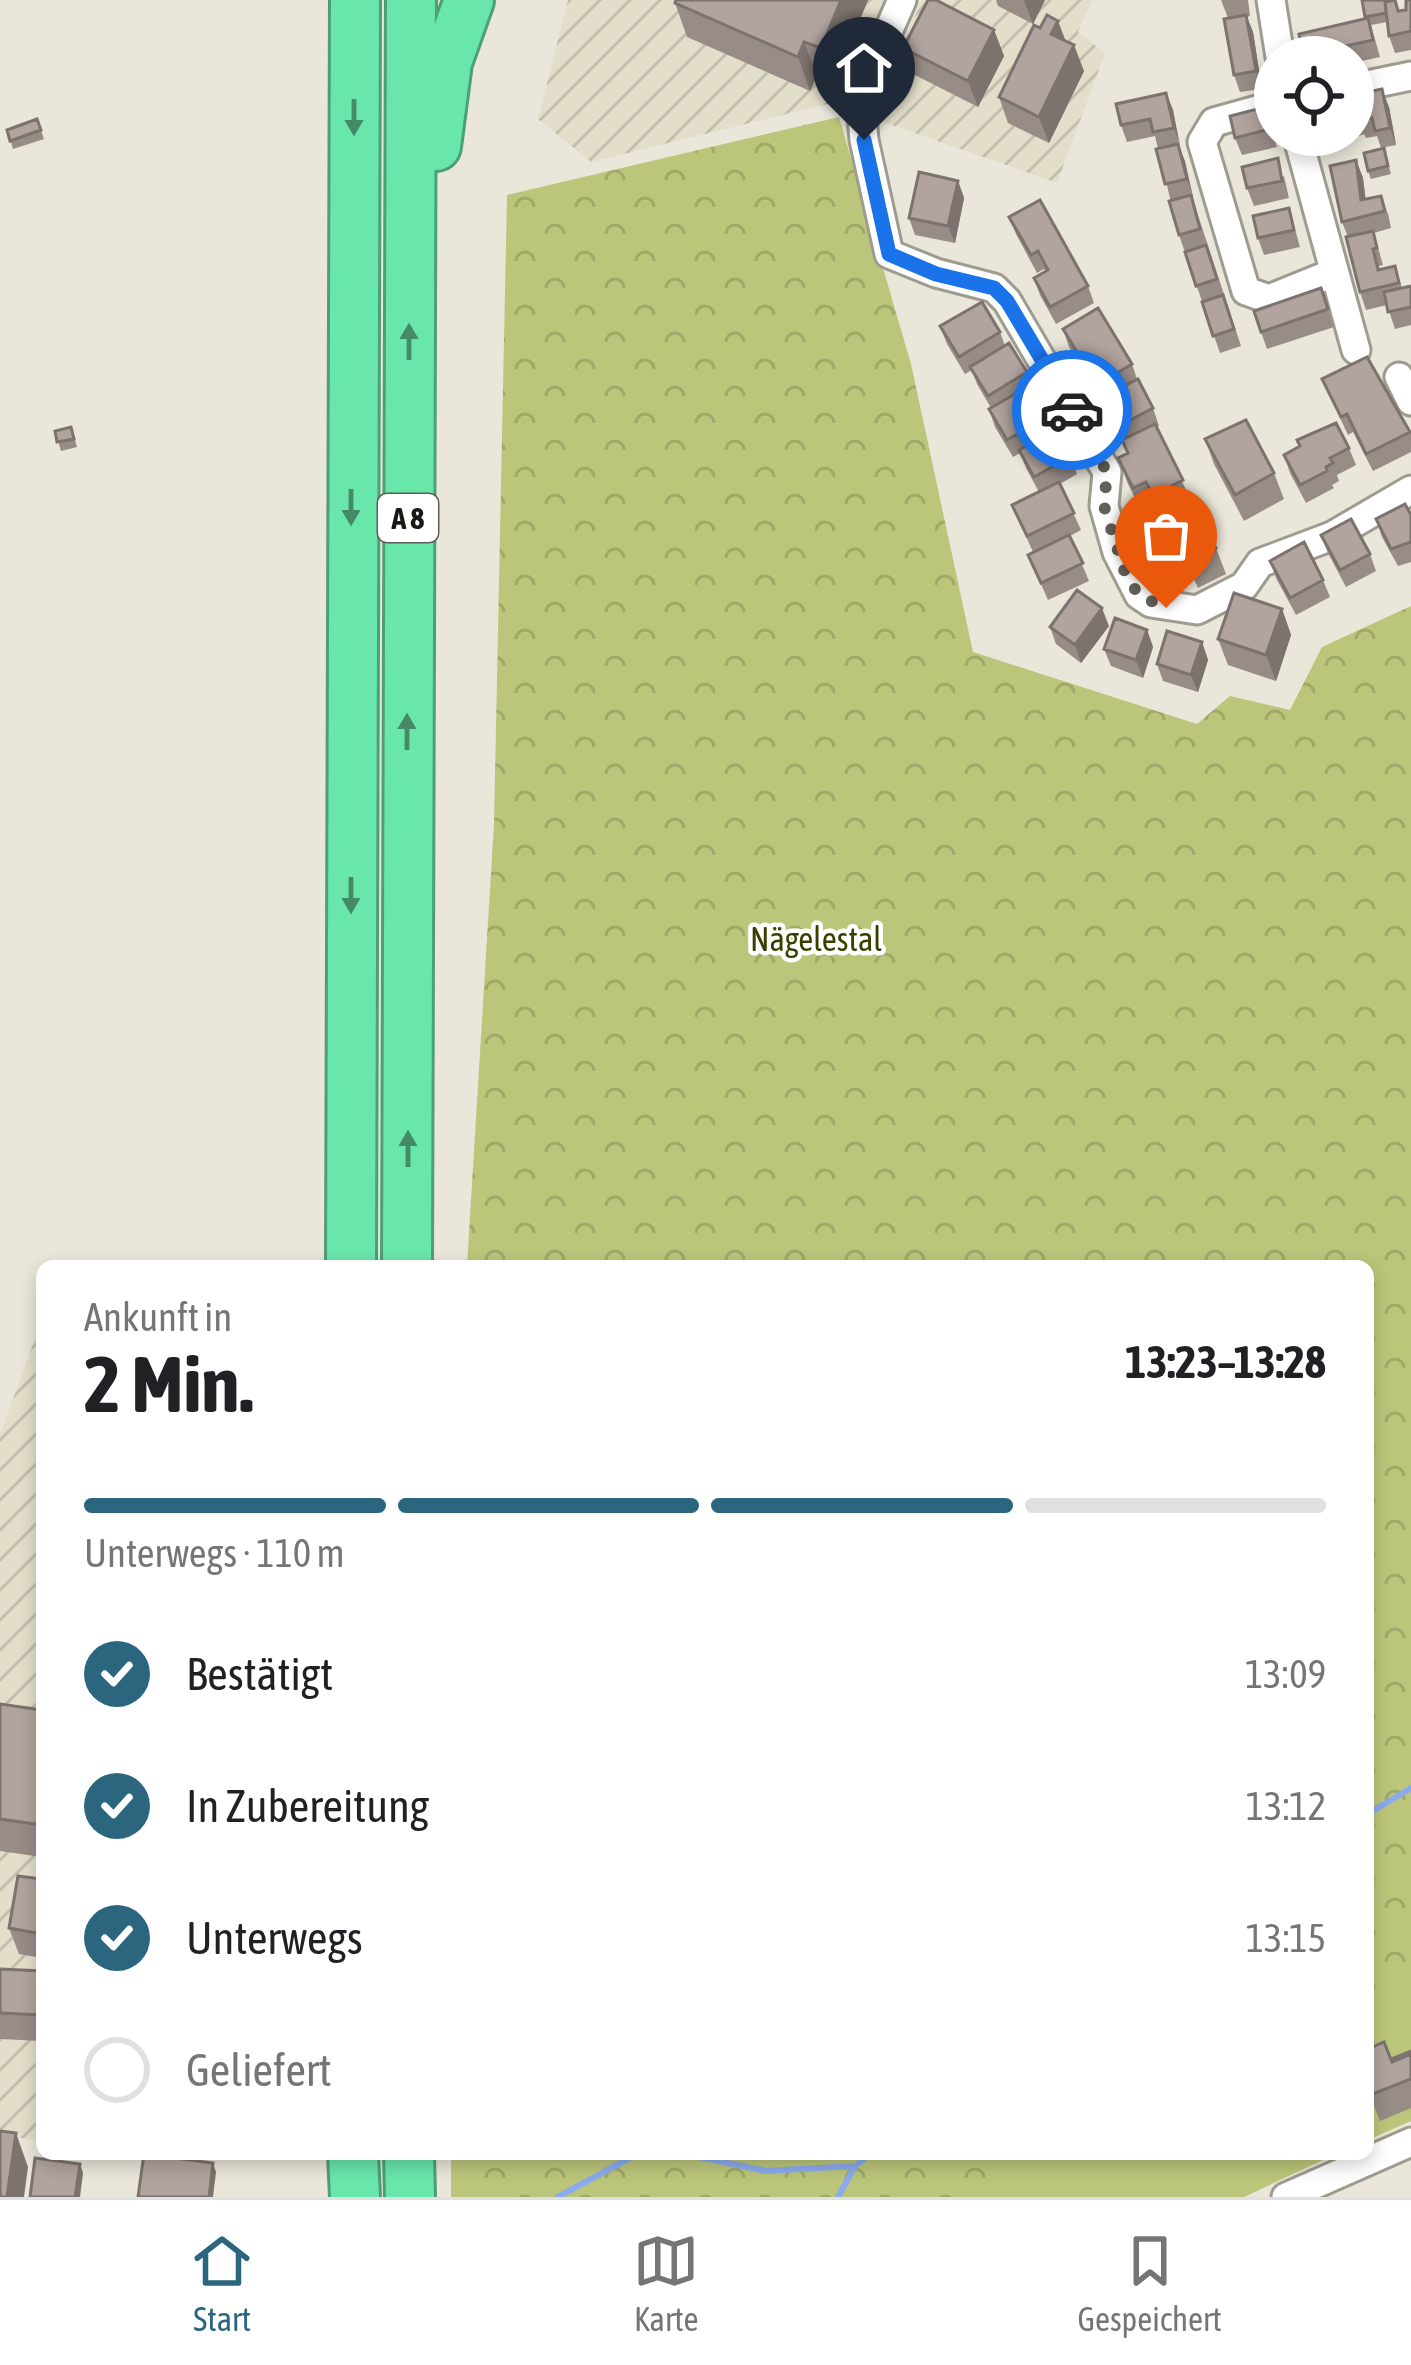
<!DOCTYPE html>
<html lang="de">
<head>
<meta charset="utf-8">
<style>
	:root { --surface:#fff; --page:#f2f2f2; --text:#202124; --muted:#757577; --line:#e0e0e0; --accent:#2b667e }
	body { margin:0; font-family:"Asap Condensed",sans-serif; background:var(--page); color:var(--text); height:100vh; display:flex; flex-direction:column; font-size:45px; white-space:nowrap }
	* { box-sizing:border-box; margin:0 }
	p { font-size:39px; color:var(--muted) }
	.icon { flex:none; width:66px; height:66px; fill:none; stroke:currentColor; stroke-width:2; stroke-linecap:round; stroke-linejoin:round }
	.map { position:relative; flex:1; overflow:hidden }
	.sheet { position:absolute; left:36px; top:1260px; width:1338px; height:900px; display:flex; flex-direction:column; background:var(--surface); border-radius:18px; box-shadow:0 6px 18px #0003 }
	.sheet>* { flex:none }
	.controls { position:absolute; left:1254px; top:36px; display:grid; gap:24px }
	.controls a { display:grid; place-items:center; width:120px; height:120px; border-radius:50%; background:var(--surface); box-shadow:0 6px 18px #0003; font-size:60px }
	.pin { position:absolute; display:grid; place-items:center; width:102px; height:102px; color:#fff; margin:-123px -51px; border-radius:50% 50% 50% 0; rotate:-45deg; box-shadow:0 0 12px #0007 }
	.pin .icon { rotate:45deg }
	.courier { position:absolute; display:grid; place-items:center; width:120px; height:120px; margin:-60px; border:9px solid #1a73e8; border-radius:50%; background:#fff; color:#222; box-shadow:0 3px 15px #0007 }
	.summary em { font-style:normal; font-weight:700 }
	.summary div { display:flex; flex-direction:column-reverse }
	.summary { display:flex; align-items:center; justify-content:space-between; height:204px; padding:0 48px }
	h1 { font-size:78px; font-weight:700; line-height:90px }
	.bar { display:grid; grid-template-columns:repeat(4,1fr); gap:18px 12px; align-content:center; height:144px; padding:0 48px }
	.bar i { height:15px; border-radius:9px; background:var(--line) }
	.bar .active { background:var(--accent) }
	.bar p { grid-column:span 4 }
	ol { padding:0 48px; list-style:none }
	li { display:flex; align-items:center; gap:36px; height:132px }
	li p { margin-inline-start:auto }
	li .icon { padding:12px; border-radius:50%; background:var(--accent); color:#fff; stroke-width:4 }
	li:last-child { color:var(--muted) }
	li i { width:66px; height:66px; border:6px solid var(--line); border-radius:50% }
	.dock { display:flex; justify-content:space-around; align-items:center; height:168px; border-top:3px solid var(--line); background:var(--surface); font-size:33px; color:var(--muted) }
	.dock a { display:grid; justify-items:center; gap:6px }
	.dock .active { color:var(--accent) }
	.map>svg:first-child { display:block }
</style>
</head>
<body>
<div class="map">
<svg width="1411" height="2197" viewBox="0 0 1411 2197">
	<defs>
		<pattern id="industrial-furrows" width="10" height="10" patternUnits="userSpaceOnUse" patternTransform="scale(3)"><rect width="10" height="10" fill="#e3dec9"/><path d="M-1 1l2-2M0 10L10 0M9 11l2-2" fill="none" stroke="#c2beac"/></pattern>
		<pattern id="park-crowns" width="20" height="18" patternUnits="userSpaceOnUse" patternTransform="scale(3)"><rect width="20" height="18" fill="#bcc67a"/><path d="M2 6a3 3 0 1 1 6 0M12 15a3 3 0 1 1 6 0" fill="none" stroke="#a1a969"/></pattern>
	</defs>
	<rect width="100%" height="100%" fill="#eae6d9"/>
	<!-- industrial -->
	<path fill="url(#industrial-furrows)" d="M568,0H894L848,99L591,162L538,119Z
		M922,0H1092L1078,32L1105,53L1057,183L875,119L873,107Z
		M42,1319V2140L0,2136V1435Z"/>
	<!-- grass -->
	<path fill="#bcc67a" d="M1411,1720V2121L1368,2140V1749Z
		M451,2154H1336L1244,2197H451Z"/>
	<!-- park -->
	<path fill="url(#park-crowns)" d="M839,117L911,364L973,652L1197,724L1230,696L1290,710L1322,647L1411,606V1990L1368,1999V1266H467L494,824L507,195Z
		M476,2154H1026L956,2197H478Z"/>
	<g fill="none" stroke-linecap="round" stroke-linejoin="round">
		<!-- stream -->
		<path stroke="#8babed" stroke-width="6" d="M1368,1814L1411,1788
			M685,2154L766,2171L855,2166
			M558,2197L637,2154
			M838,2197L855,2166L870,2154"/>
		<defs>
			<path id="street" d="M902,0L860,95L864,140L889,254L936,273L994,288L1007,301L1107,472L1104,506L1117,552L1139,595L1151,603L1197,610L1244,586L1260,563L1332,536L1411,490
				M1271,0L1280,57
				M1353,88L1411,76
				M1275,105L1214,122L1202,142L1246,291L1269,299L1333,273
				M1297,135L1356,350
				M1399,377L1411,401
				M1286,2197L1411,2142"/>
			<path id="highway" d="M436,146L447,62L469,0
				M351,1266L355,0
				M407,1266L411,0
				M353,2154L355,2197
				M409,2154L410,2197"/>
		</defs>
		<!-- street casing -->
		<use href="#street" stroke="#9e9c8f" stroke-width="33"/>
		<!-- highway casing -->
		<use href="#highway" stroke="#4d9f76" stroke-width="54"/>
		<!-- street -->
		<use href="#street" stroke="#fff" stroke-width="27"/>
		<!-- highway -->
		<use href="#highway" stroke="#69e7ab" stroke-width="48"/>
	</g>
	<!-- wall -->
	<path fill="#988c87" d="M868,0L834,82L817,76L810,91L687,37L675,3Z
		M996,0H1045L1033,24L998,6Z
		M1221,0H1248L1250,16L1247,17L1253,32L1262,89L1240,92L1234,75L1228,18Z
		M1362,0L1387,2L1399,11L1406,10L1411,0V50L1395,53L1389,36L1387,22L1371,25L1380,57L1353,63V57H1305L1299,34L1366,19Z
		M994,30L1004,56L978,107L913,74L903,48Z
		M1065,41L1084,71L1049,143L1008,123L999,97Z
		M1166,93L1173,110L1179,145L1193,197H1192L1241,346L1220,353L1179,235L1155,136L1127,142L1121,125Z
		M1353,95L1389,107L1396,145L1381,148L1377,136L1366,138L1364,134L1338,144L1335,135H1353Z
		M1265,107L1277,147L1242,155L1235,138Z
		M37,119L44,139L13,149L7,130Z
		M1384,148L1391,174L1371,179L1368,171Z
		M1356,160L1363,178L1365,199L1388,213L1391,228L1374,233L1383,265L1379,266L1380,269L1395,266L1402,288L1411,286V325L1395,329L1387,305L1366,310L1360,292L1348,237L1342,222Z
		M1284,176L1289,198L1254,206L1247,188Z
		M958,181L964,198L955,243L915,235L909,218Z
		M1289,208L1300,247L1264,255L1258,238Z
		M1009,217L1088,286L1094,303L1056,324L1040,295L1034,278L1046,271L1044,269L1037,273L1016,234Z
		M1321,288L1334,327L1267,349L1261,332Z
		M940,326L1000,332L1005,346L1027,372L1031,385L1051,414L1057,431L1071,456L1077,474L1060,484L1081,530L1070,536L1089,581L1048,600L1028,555L1033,552L1012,505L1039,492L1026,468L1020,453L1013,457L995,427L989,409L991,408L977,384L972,370L965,374L947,344Z
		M1063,329L1132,364L1137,379L1153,408L1159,426L1156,427L1188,494L1216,548L1226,574L1198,588L1192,575L1180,581L1164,551L1155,525L1162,521L1156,508L1143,514L1128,484L1118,458L1127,454L1123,440L1105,401L1103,402L1069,347Z
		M1367,357L1411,433V452L1373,471L1353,432L1348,435L1322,379Z
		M71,427L77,447L61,451L55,431Z
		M1205,439L1274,473L1284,499L1244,521L1214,464Z
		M1297,440L1349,448L1356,465L1337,475L1339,481L1332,485L1334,488L1306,503L1290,473L1284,455L1300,447Z
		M1411,515V562L1398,566L1382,537L1376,519Z
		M1321,535L1370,554L1376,571L1346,587L1328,553Z
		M1270,561L1323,580L1330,597L1296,615L1276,578Z
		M1282,609L1291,635L1276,681L1228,665L1218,639Z
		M1109,626L1081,663L1056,644L1050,627Z
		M1147,630L1153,647L1143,678L1111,666L1104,649Z
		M1202,642L1208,660L1198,692L1163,681L1157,664Z
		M0,1704L42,1710V1857L0,1851Z
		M42,1879V1958L19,1954L9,1928Z
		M0,1969L42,1971V2041L0,2039Z
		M1411,2051V2108L1380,2121L1368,2091Z"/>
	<!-- shaded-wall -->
	<path fill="#7c726e" d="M841,0H868L834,82L821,48Z
		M1024,0H1045L1033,24Z
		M1246,15L1253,32L1262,89L1256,71Z
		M1058,21L1068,47L1051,34Z
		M994,30L1004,56L978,107L968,81Z
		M804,42L817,76L810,91L798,57Z
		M1074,45L1084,71L1049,143L1039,117Z
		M1382,89L1389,107L1396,145L1390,128Z
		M1166,93L1173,110L1180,145L1174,128Z
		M1178,144L1185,161L1193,197L1187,179Z
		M1356,160L1363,178L1368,218L1361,200Z
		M958,181L964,198L955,243L948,226Z
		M1102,608L1109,626L1081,663L1075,645Z
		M1282,609L1291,635L1276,681L1266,655Z
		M1147,630L1153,647L1143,678L1136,660Z
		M1202,642L1208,660L1198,692L1191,675Z
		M16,2133L28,2167L24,2197H7Z
		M213,2163L216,2172L213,2197H209Z
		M80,2164L83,2173L80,2197H75Z"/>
	<!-- building -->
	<path fill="#b1a39d" stroke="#7c726e" stroke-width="3" d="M676,0H841L821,48L804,42L798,57L675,3Z
		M928,0H936L994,30L968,81L903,48Z
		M1362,0H1385L1386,13L1365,17Z
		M1395,0L1398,11L1406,10V0H1411V31L1389,36L1385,2Z
		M1047,15L1058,21L1051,34L1074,45L1039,117L999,97L1034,25L1040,28Z
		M1246,15L1256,71L1234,75L1224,19Z
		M1368,18L1373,40L1304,55L1299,34Z
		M1382,89L1390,128L1375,131L1372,118L1359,121L1358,117L1353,119V95Z
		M1166,93L1174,128L1153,132L1150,119L1121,125L1116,104Z
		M1265,107L1270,129L1235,138L1230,116Z
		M37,119L41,130L10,141L7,130Z
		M1178,144L1187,179L1165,184L1156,149Z
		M1384,148L1388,166L1368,171L1364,153Z
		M1278,158L1282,181L1247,188L1242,167Z
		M1356,160L1361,200L1381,196L1385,211L1342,222L1330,166Z
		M919,172L958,181L948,226L909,218Z
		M1191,195L1200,229L1179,235L1169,201Z
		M1040,200L1088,286L1050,307L1034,278L1048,270L1038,251L1031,255L1009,217Z
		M1289,208L1294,230L1258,238L1253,216Z
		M1373,231L1377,248L1373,249L1378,270L1395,266L1399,283L1360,292L1346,237Z
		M1206,245L1217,279L1196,286L1185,252Z
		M1411,286V307L1388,312L1384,292Z
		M1321,288L1328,309L1261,332L1254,311Z
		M1223,295L1234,329L1213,336L1202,302Z
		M982,302L1000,332L959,357L940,326Z
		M1098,308L1132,364L1097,385L1063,329Z
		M1009,343L1027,372L988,396L970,367Z
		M1367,357L1410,432L1366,454L1347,414L1341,417L1322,379Z
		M1138,379L1153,408L1119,426L1104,396Z
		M1034,383L1051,414L1007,440L989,409Z
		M1246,420L1274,473L1235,495L1205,439Z
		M1336,423L1349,448L1330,458L1333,463L1326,467L1327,471L1300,485L1284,455L1300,446L1297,440Z
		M1155,424L1183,480L1153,495L1146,482L1133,488L1118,458L1128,453L1122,440Z
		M71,427L74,439L57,442L55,431Z
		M1056,430L1071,456L1034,477L1019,450Z
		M1059,482L1074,513L1027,536L1012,505Z
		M1188,493L1216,548L1189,562L1182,549L1171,555L1155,525L1165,519L1160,508Z
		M1405,504L1411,515V542L1391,549L1376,519Z
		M1351,519L1370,554L1340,570L1321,535Z
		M1069,535L1083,563L1041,583L1028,555Z
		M1304,542L1323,580L1290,598L1270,561Z
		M1077,590L1102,608L1075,645L1050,627Z
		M1234,593L1282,609L1266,655L1218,639Z
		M1115,618L1147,630L1136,660L1104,649Z
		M1167,631L1202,642L1191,675L1157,664Z
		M0,1704L42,1710V1825L0,1819Z
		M18,1876L42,1879V1934L9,1928Z
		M0,1969L42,1971V2015L0,2013Z
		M1384,2042L1392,2062L1411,2054V2079L1370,2095L1368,2089V2049Z
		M1411,2051V2054L1392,2062L1391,2059Z
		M0,2131L16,2133L7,2197H0Z
		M144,2154L213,2163L209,2197H138Z
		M35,2158L80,2164L75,2197H30Z"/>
	<!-- one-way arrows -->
	<defs><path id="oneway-solid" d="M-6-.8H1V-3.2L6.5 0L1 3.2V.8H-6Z" transform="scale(3)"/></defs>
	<g fill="#458a67">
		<use href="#oneway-solid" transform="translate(354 117) rotate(90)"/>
		<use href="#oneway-solid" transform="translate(409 342) rotate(-90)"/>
		<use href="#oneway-solid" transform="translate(351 507) rotate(90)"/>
		<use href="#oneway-solid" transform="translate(407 732) rotate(-90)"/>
		<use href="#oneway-solid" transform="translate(351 895) rotate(90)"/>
		<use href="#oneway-solid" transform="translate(408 1149) rotate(-90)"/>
	</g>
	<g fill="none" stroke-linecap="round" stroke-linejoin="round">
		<!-- done -->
		<path stroke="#626058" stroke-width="12" stroke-dasharray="0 21.6" d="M1072,410L1107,472L1104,506L1126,576L1139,595L1166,608"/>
		<!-- route -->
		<path stroke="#1a73e8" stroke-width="15" d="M864,140L889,254L936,274L994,288L1007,301L1072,410"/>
	</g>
	<g text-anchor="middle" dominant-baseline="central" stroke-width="9" stroke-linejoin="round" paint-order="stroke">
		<!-- shield labels -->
		<rect fill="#fff" stroke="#5e5d5a" stroke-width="3" x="378" y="494" width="60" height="48" rx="9"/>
		<g font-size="30" font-weight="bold" fill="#191813">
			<text x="408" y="518">A 8</text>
		</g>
		<!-- park labels -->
		<g font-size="33" fill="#3a3f00" stroke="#fff">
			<text x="816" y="939">Nägelestal</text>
		</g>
	</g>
</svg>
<div class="controls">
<a><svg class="icon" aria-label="locate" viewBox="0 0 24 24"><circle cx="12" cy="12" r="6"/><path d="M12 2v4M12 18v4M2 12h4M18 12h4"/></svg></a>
</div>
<div class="pin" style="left:1166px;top:608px;background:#ea580c"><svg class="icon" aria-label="bag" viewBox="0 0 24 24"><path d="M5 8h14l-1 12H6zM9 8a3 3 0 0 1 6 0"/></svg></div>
<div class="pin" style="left:864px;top:140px;background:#1f2937"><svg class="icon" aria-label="home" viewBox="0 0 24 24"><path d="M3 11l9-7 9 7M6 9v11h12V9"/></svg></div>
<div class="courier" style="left:1072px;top:410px"><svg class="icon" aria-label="car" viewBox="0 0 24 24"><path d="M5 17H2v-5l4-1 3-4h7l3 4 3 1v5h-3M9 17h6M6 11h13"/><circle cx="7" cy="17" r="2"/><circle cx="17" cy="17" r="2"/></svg></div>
<section class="sheet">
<div class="summary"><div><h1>2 Min.</h1><p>Ankunft in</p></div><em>13:23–13:28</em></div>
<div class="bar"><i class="active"></i><i class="active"></i><i class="active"></i><i></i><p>Unterwegs · 110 m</p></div>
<ol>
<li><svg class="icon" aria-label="check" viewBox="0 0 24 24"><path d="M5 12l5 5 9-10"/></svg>Bestätigt<p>13:09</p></li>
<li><svg class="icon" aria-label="check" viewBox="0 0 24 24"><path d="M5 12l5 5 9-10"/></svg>In Zubereitung<p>13:12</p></li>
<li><svg class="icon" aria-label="check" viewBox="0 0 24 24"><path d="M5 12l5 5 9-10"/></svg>Unterwegs<p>13:15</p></li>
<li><i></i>Geliefert</li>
</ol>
</section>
</div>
<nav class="dock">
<a class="active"><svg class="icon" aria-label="home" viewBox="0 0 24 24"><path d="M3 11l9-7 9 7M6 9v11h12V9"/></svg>Start</a>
<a><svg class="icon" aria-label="map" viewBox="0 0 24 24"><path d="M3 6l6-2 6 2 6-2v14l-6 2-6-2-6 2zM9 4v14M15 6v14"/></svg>Karte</a>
<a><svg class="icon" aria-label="saved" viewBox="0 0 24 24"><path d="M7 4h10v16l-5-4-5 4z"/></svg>Gespeichert</a>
</nav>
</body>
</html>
